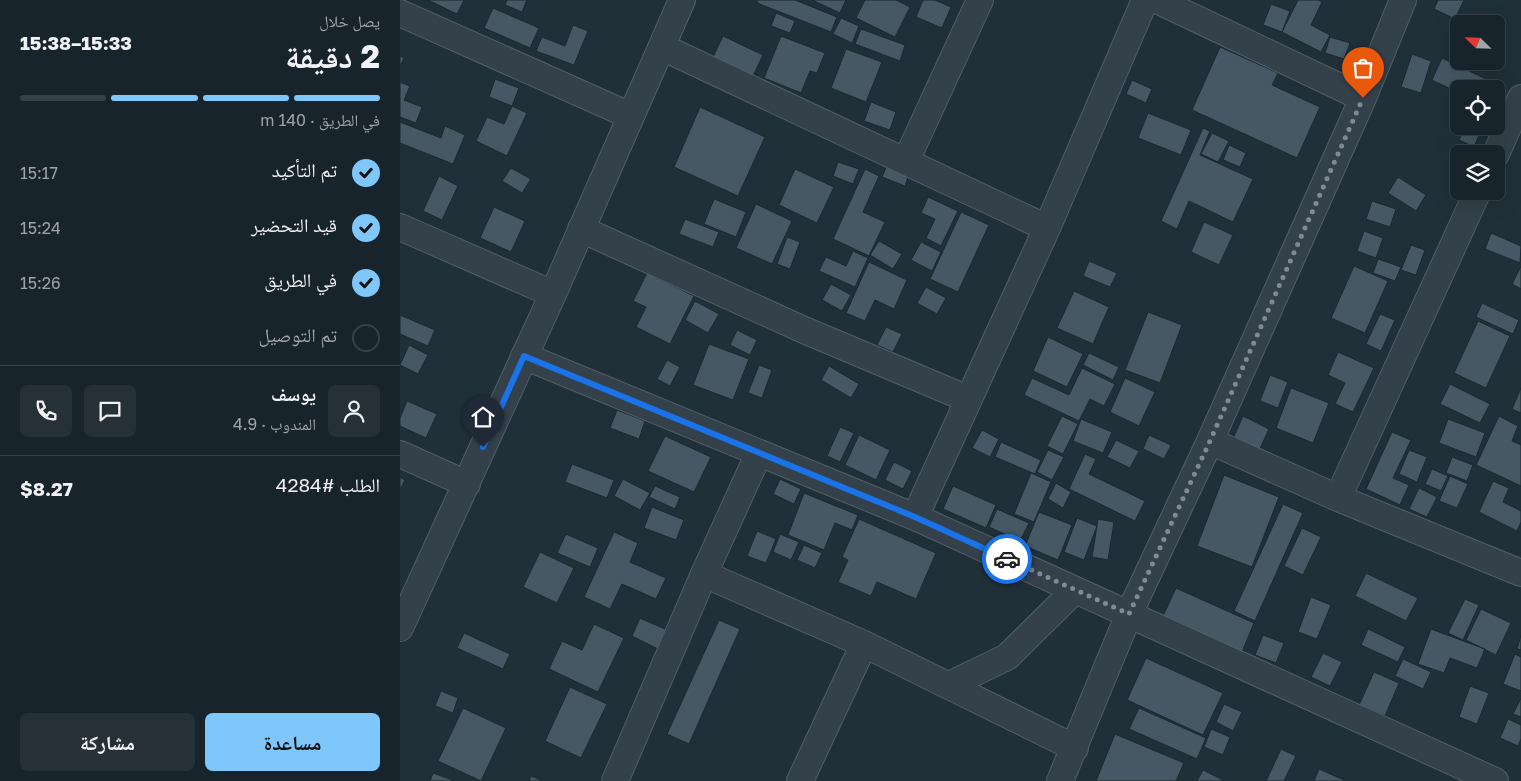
<!DOCTYPE html>
<html lang="ar">
<head>
<meta charset="utf-8">
<style>
	:root { --surface:#18242b; --page:#253037; --text:#f1f3f6; --muted:#9fa4a9; --line:#364147; --accent:#7fc6fb }
	body { margin:0; font-family:"Golos Text","Noto Naskh Arabic",sans-serif; background:var(--page); color:var(--text); direction:rtl; height:100vh; display:flex; flex-direction:column; font-size:19px; white-space:nowrap }
	* { box-sizing:border-box; margin:0 }
	p { font-size:16px; color:var(--muted) }
	.icon { flex:none; width:28px; height:28px; fill:none; stroke:currentColor; stroke-width:2; stroke-linecap:round; stroke-linejoin:round }
	.map { position:relative; flex:1; overflow:hidden; direction:ltr }
	.sheet { display:flex; flex-direction:column; background:var(--surface); width:400px }
	.sheet>* { flex:none }
	.needle { width:32px; rotate:293deg }
	.fabs { position:absolute; left:1050px; top:15px; display:grid; gap:10px }
	.fabs a { display:grid; place-items:center; width:55px; height:55px; border-radius:8px; background:var(--surface); box-shadow:0 5px 20px #0002,0 0 0 1px var(--line); font-size:25px }
	.pin { position:absolute; display:grid; place-items:center; width:42px; height:42px; color:#fff; margin:-51px -21px; border-radius:50% 50% 50% 0; rotate:-45deg; box-shadow:0 0 5px #0007 }
	.pin .icon { rotate:45deg }
	.courier { position:absolute; display:grid; place-items:center; width:50px; height:50px; margin:-25px; border:4px solid #1a73e8; border-radius:50%; background:#fff; color:#222; box-shadow:0 1px 6px #0007 }
	.overview em { font-style:normal; font-weight:700 }
	.overview div { display:flex; flex-direction:column-reverse }
	.overview { display:flex; align-items:center; justify-content:space-between; height:85px; padding:0 20px }
	h1 { font-size:32px; font-weight:700; line-height:38px }
	.bar { display:grid; grid-template-columns:repeat(4,1fr); gap:8px 5px; align-content:center; height:60px; padding:0 20px }
	.bar i { height:6px; border-radius:4px; background:var(--line) }
	.bar .active { background:var(--accent) }
	.bar p { grid-column:span 4 }
	.line { display:flex; align-items:center; gap:12px; padding:0 20px; border-top:1px solid var(--line) }
	.line div { flex:1 }
	.round { display:grid; place-items:center; flex:none; width:52px; height:52px; border-radius:8px; background:var(--page) }
	ol { padding:0 20px; list-style:none }
	li { display:flex; align-items:center; gap:15px; height:55px }
	li p { margin-inline-start:auto }
	li .icon { padding:5px; border-radius:50%; background:var(--accent); color:#111; stroke-width:4 }
	li:last-child { color:var(--muted) }
	li i { width:28px; height:28px; border:2px solid var(--line); border-radius:50% }
	.cta { display:flex; gap:10px; margin-top:auto; padding:10px 20px }
	.cta a { flex:1; height:58px; border-radius:8px; background:var(--accent); color:#111; font-size:20px; font-weight:700; line-height:58px; text-align:center }
	.cta a+a { background:var(--page); color:var(--text) }
	main { display:flex; flex:1; min-height:0 }
	.map>svg:first-child { display:block }
</style>
</head>
<body>
<main>
<div class="map">
<svg width="1121" height="781" viewBox="0 0 1121 781">
	<rect width="100%" height="100%" fill="#203039"/>
	<!-- building -->
	<path fill="#465863" stroke="#1b2830" d="M28,0H64L57,14Z
		M107,0H127L122,12L105,5Z
		M358,0H395L437,17L431,32L357,3Z
		M412,0H446L440,13Z
		M465,0H496L510,7L495,37L456,18Z
		M523,0H535L551,7L542,28L516,17Z
		M898,0H918L922,2L911,25L930,35L921,52L882,32Z
		M1038,0H1064L1055,19L1034,9Z
		M871,4L890,11L882,32L863,25Z
		M93,8L139,28L130,48L84,28Z
		M376,13L395,21L390,33L371,26Z
		M441,18L459,26L452,43L433,34Z
		M173,25L188,31L174,65L136,51L142,37L165,46Z
		M461,29L505,45L500,61L455,44Z
		M323,36L363,55L352,78L312,59Z
		M381,36L425,53L417,73L410,71L401,93L364,78Z
		M930,37L950,43L944,59L925,53Z
		M820,47L878,73L872,85L920,107L897,158L792,110Z
		M446,49L482,62L466,102L431,88Z
		M1012,54L1031,61L1021,93L1001,87Z
		M0,56L4,58L0,67Z
		M1042,58L1088,80L1084,89H1059V93L1032,80Z
		M95,79L119,88L112,106L89,97Z
		M732,80L752,89L746,103L726,94Z
		M0,82L10,86L4,100L22,107L16,123L0,117Z
		M471,102L496,112L490,130L464,121Z
		M112,106L127,113L107,156L76,141L87,117L104,124Z
		M300,107L365,137L338,196L274,167Z
		M748,113L791,130L781,155L738,138Z
		M0,122L41,138L45,126L65,135L53,164L0,143Z
		M1066,126H1083L1074,147L1059,140Z
		M803,128L810,131L800,155L853,179L833,222L789,201L777,229L761,221Z
		M812,133L829,141L818,162L801,154Z
		M829,145L846,153L840,167L823,160Z
		M438,162L459,169L453,184L433,176Z
		M487,165L509,174L505,186L482,177Z
		M111,168L131,179L122,193L102,181Z
		M395,169L434,187L417,223L379,205Z
		M465,169L479,176L463,212L485,222L469,256L433,239Z
		M39,176L58,186L42,220L23,211Z
		M998,177L1026,195L1016,211L988,193Z
		M528,197L558,211L541,246L526,238L535,219L521,213Z
		M314,199L346,212L336,237L304,224Z
		M972,201L996,209L990,227L966,219Z
		M356,204L392,221L372,264L336,248Z
		M94,207L125,221L111,252L80,238Z
		M561,212L589,225L558,292L530,279Z
		M285,219L319,232L313,247L279,234Z
		M804,222L833,235L819,265L791,252Z
		M964,231L983,238L976,258L957,251Z
		M1091,233L1121,246L1120,263L1085,249Z
		M387,237L400,242L390,269L377,264Z
		M479,241L502,254L493,269L470,255Z
		M521,242L541,252L532,271L511,260Z
		M1011,245L1025,250L1016,275L1001,270Z
		M453,251L468,258L455,287L419,271L426,257L446,266Z
		M978,259L1001,267L995,281L973,273Z
		M689,261L717,273L710,287L683,276Z
		M469,262L507,280L494,309L475,300L465,321L446,313Z
		M954,266L988,281L965,333L931,318Z
		M1121,266V289L1112,284Z
		M247,273L294,296L270,344L236,327L246,307L233,301Z
		M431,284L451,295L442,311L422,300Z
		M526,287L546,298L537,314L517,303Z
		M674,291L709,307L693,344L657,328Z
		M295,301L319,314L308,333L285,320Z
		M1082,303L1119,320L1113,334L1076,317Z
		M748,312L782,325L760,383L725,370Z
		M980,314L995,320L981,351L966,344Z
		M0,315L35,330L28,346L0,334Z
		M1078,321L1110,336L1086,388L1054,373Z
		M486,327L502,334L493,352L477,345Z
		M337,330L357,340L350,355L330,345Z
		M648,337L683,354L667,387L633,371Z
		M309,344L349,359L333,400L293,385Z
		M9,345L28,355L18,374L0,365Z
		M938,352L974,368L953,412L935,404L945,383L928,375Z
		M689,353L719,367L713,380L683,365Z
		M267,360L280,367L270,386L257,379Z
		M359,365L372,370L362,398L348,393Z
		M429,366L459,384L451,398L421,380Z
		M682,368L715,384L704,406L690,399L679,421L624,395L632,378L669,395Z
		M870,375L888,382L878,408L860,401Z
		M725,378L755,392L739,426L710,412Z
		M1050,384L1090,404L1080,423L1040,404Z
		M891,388L929,403L913,443L876,428Z
		M1121,388V413L1112,409Z
		M7,401L37,414L26,438L0,426V418Z
		M217,410L245,421L239,439L210,428Z
		M662,416L678,424L663,454L647,446Z
		M843,416L869,429L858,453L832,441Z
		M1099,416L1118,426L1112,441L1121,445V486L1076,465Z
		M681,419L712,432L703,453L673,441Z
		M1048,419L1085,433L1076,457L1039,443Z
		M440,427L454,433L440,462L427,456Z
		M582,430L599,439L590,457L572,448Z
		M992,432L1011,440L993,478L1009,485L1000,505L966,489Z
		M459,435L490,450L476,480L445,465Z
		M749,435L771,445L764,459L743,449Z
		M265,436L311,457L294,492L248,471Z
		M716,440L739,451L730,468L707,457Z
		M601,442L641,460L635,474L595,457Z
		M648,450L664,457L652,480L637,472Z
		M1009,450L1027,457L1017,482L999,474Z
		M685,454L696,459L689,474L745,501L735,521L669,489Z
		M1052,457L1073,465L1067,481L1046,473Z
		M494,462L512,471L503,489L485,480Z
		M172,464L214,480L207,498L165,482Z
		M1032,469L1048,476L1041,491L1025,484Z
		M631,473L651,482L634,522L614,514Z
		M824,475L879,497L852,567L797,546Z
		M1050,476L1068,484L1057,508L1039,501Z
		M0,477L5,480L0,490Z
		M223,479L250,493L240,510L214,496Z
		M380,479L401,489L394,504L373,494Z
		M1093,481L1109,488L1103,502L1121,511V522L1117,531L1079,512Z
		M656,483L671,492L663,508L648,499Z
		M255,486L280,497L275,509L249,497Z
		M553,486L596,505L586,528L543,509Z
		M1019,488L1037,497L1027,517L1009,509Z
		M404,493L458,515L452,530L435,523L424,550L388,535Z
		M883,504L903,513L855,621L834,611Z
		M252,507L284,520L276,540L244,528Z
		M597,509L629,523L620,541L589,527Z
		M639,512L672,525L658,560L625,546Z
		M677,518L697,526L684,560L664,552Z
		M459,519L536,553L516,599L477,582L471,596L438,582L448,560L442,557Z
		M698,519L714,522L708,560L692,557Z
		M902,528L921,537L903,575L884,566Z
		M357,531L376,539L366,563L347,556Z
		M214,532L238,543L230,562L266,578L256,599L222,584L210,609L184,597Z
		M166,534L198,548L190,567L157,553Z
		M380,534L399,542L391,560L373,552Z
		M404,545L422,553L415,568L397,560Z
		M140,552L174,568L157,603L123,587Z
		M966,573L1018,598L1006,621L955,596Z
		M776,588L854,623L842,652L763,616Z
		M911,597L931,605L917,639L898,632Z
		M1065,599L1079,605L1063,640L1048,633Z
		M1081,609L1111,623L1096,655L1066,640Z
		M240,618L267,630L258,649L232,636Z
		M319,620L340,629L289,744L267,734Z
		M194,624L224,638L198,692L149,669L162,641L182,650Z
		M968,629L1005,647L998,662L961,645Z
		M1031,629L1085,649L1077,668L1050,658L1044,673L1018,664Z
		M64,633L110,654L103,669L57,648Z
		M863,635L884,643L876,663L855,655Z
		M1121,635V650L1117,649Z
		M923,653L942,662L930,686L911,677Z
		M1115,654L1121,657V691L1103,684Z
		M746,658L823,693L803,735L727,700Z
		M1003,659L1031,672L1023,689L995,676Z
		M974,672L999,683L985,716L959,705Z
		M1070,686L1089,693L1077,724L1059,717Z
		M170,687L207,704L181,758L145,741Z
		M41,691L58,698L53,713L35,706Z
		M1121,698V717L1113,714Z
		M824,704L842,712L833,731L816,722Z
		M63,708L106,728L81,781L38,761Z
		M739,708L806,738L797,759L729,729Z
		M1108,719L1121,725V739L1118,746L1100,738Z
		M811,729L830,737L823,755L804,747Z
		M715,734L784,763L776,781H696Z
		M881,749L896,756L884,781H866Z
		M919,769L946,781H914Z
		M803,770L823,780V781H797Z
		M33,773L56,781H30Z
		M131,776L143,781H129Z"/>
	<g fill="none" stroke-linecap="round" stroke-linejoin="round">
		<defs>
			<path id="street" d="M757,0L963,98
				M0,13L231,116
				M262,47L647,228
				M1096,154L1121,98
				M506,161L580,0
				M0,227L153,294
				M181,229L404,330L568,399
				M124,356L515,517L1095,781
				M810,441L938,498L1121,573
				M0,454L67,484
				M938,498L1078,191
				M515,517L647,228L745,0
				M304,574L464,644L675,748
				M0,628L153,294L282,0
				M549,685L607,657L675,590
				M215,781L304,574L359,453
				M400,781L464,644
				M660,781L729,614L810,441L963,98L1003,0"/>
		</defs>
		<!-- street casing -->
		<use href="#street" stroke="#515f67" stroke-width="28"/>
		<!-- street -->
		<use href="#street" stroke="#34414a" stroke-width="26"/>
	</g>
	<g fill="none" stroke-linecap="round" stroke-linejoin="round">
		<!-- done -->
		<path stroke="#7c8b95" stroke-width="5" stroke-dasharray="0 9" d="M607,559L729,614L810,441L963,98"/>
		<!-- route -->
		<path stroke="#1a73e8" stroke-width="6" d="M83,447L124,356L515,517L607,559"/>
	</g>
</svg>
<div class="fabs">
<a><svg class="needle" viewBox="-14 -14 28 28"><path d="M0-13l5 13h-10z" fill="#e53935"/><path d="M0 13l5-13h-10z" fill="#9fa4a9"/></svg></a>
<a><svg class="icon" aria-label="locate" viewBox="0 0 24 24"><circle cx="12" cy="12" r="6"/><path d="M12 2v4M12 18v4M2 12h4M18 12h4"/></svg></a>
<a><svg class="icon" aria-label="layers" viewBox="0 0 24 24"><path d="M12 4l9 5-9 5-9-5zM3 14l9 5 9-5"/></svg></a>
</div>
<div class="pin" style="left:963px;top:98px;background:#ea580c"><svg class="icon" aria-label="bag" viewBox="0 0 24 24"><path d="M5 8h14l-1 12H6zM9 8a3 3 0 0 1 6 0"/></svg></div>
<div class="pin" style="left:83px;top:447px;background:#1f2937"><svg class="icon" aria-label="home" viewBox="0 0 24 24"><path d="M3 11l9-7 9 7M6 9v11h12V9"/></svg></div>
<div class="courier" style="left:607px;top:559px"><svg class="icon" aria-label="car" viewBox="0 0 24 24"><path d="M5 17H2v-5l4-1 3-4h7l3 4 3 1v5h-3M9 17h6M6 11h13"/><circle cx="7" cy="17" r="2"/><circle cx="17" cy="17" r="2"/></svg></div>
</div>
<section class="sheet">
<div class="overview"><div><h1>2 دقيقة</h1><p>يصل خلال</p></div><em>15:33–15:38</em></div>
<div class="bar"><i class="active"></i><i class="active"></i><i class="active"></i><i></i><p>في الطريق · 140 m</p></div>
<ol>
<li><svg class="icon" aria-label="check" viewBox="0 0 24 24"><path d="M5 12l5 5 9-10"/></svg>تم التأكيد<p>15:17</p></li>
<li><svg class="icon" aria-label="check" viewBox="0 0 24 24"><path d="M5 12l5 5 9-10"/></svg>قيد التحضير<p>15:24</p></li>
<li><svg class="icon" aria-label="check" viewBox="0 0 24 24"><path d="M5 12l5 5 9-10"/></svg>في الطريق<p>15:26</p></li>
<li><i></i>تم التوصيل</li>
</ol>
<div class="line" style="height:90px"><a class="round"><svg class="icon" aria-label="person" viewBox="0 0 24 24"><circle cx="12" cy="8" r="4"/><path d="M4 21q1-7 8-7t8 7"/></svg></a><div><b>يوسف</b><p>المندوب · 4.9</p></div><a class="round"><svg class="icon" aria-label="chat" viewBox="0 0 24 24"><path d="M4 5h16v11H9l-5 4z"/></svg></a><a class="round"><svg class="icon" aria-label="phone" viewBox="0 0 24 24"><path d="M5 4h4l2 5-3 2q2 4 5 5l2-3 5 2v4C11 20 4 13 5 4z"/></svg></a></div>
<div class="line" style="height:65px"><div>الطلب #4284</div><b>$8.27</b></div>
<div class="cta"><a>مساعدة</a><a>مشاركة</a></div>
</section>
</main>
</body>
</html>
